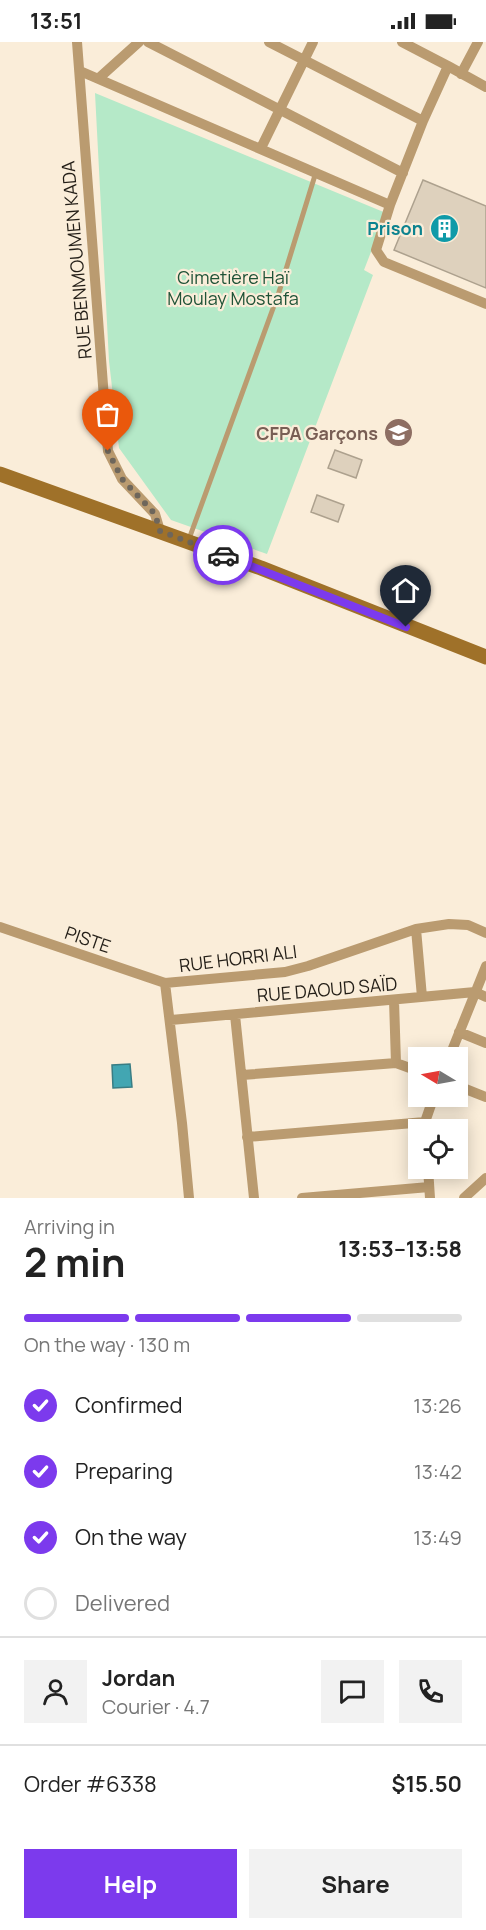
<!DOCTYPE html>
<html lang="en">
<head>
<meta charset="utf-8">
<style>
	:root { --surface:#fff; --page:#f2f2f2; --text:#222; --muted:#767676; --line:#e0e0e0; --accent:#7c3aed }
	body { margin:0; font-family:Manrope,sans-serif; background:var(--page); color:var(--text); height:100vh; display:flex; flex-direction:column; font-size:22px; white-space:nowrap }
	* { box-sizing:border-box; margin:0 }
	p { font-size:20px; color:var(--muted) }
	.icon { flex:none; width:33px; height:33px; fill:none; stroke:currentColor; stroke-width:2; stroke-linecap:round; stroke-linejoin:round }
	.map { position:relative; height:1156px; overflow:hidden }
	.panel { display:flex; flex-direction:column; background:var(--surface); flex:1 }
	.panel>* { flex:none }
	.needle { width:39px; rotate:280deg }
	.fabs { position:absolute; left:408px; top:1005px; display:grid; gap:12px }
	.fabs a { display:grid; place-items:center; width:60px; height:60px; border-radius:0px; background:var(--surface); box-shadow:0 3px 15px #0003; font-size:30px }
	.pin { position:absolute; display:grid; place-items:center; width:51px; height:51px; color:#fff; margin:-62px -26px; border-radius:50% 50% 50% 0; rotate:-45deg; box-shadow:0 0 6px #0007 }
	.pin .icon { rotate:45deg }
	.courier { position:absolute; display:grid; place-items:center; width:60px; height:60px; margin:-30px; border:4px solid #7c3aed; border-radius:50%; background:#fff; color:#222; box-shadow:0 2px 8px #0007 }
	.summary em { font-style:normal; font-weight:700 }
	.summary div { display:flex; flex-direction:column-reverse }
	.summary { display:flex; align-items:center; justify-content:space-between; height:102px; padding:0 24px }
	h1 { font-size:39px; font-weight:700; line-height:45px }
	.bar { display:grid; grid-template-columns:repeat(4,1fr); gap:9px 6px; align-content:center; height:72px; padding:0 24px }
	.bar i { height:8px; border-radius:4px; background:var(--line) }
	.bar .selected { background:var(--accent) }
	.bar p { grid-column:span 4 }
	.line { display:flex; align-items:center; gap:15px; padding:0 24px; border-top:2px solid var(--line) }
	.line div { flex:1 }
	.round { display:grid; place-items:center; flex:none; width:63px; height:63px; border-radius:0px; background:var(--page) }
	ol { padding:0 24px; list-style:none }
	li { display:flex; align-items:center; gap:18px; height:66px }
	li p { margin-inline-start:auto }
	li .icon { padding:6px; border-radius:50%; background:var(--accent); color:#fff; stroke-width:4 }
	li:last-child { color:var(--muted) }
	li i { width:33px; height:33px; border:3px solid var(--line); border-radius:50% }
	.action { display:flex; gap:12px; margin-top:auto; padding:12px 24px }
	.action a { flex:1; height:69px; border-radius:0px; background:var(--accent); color:#fff; font-size:24px; font-weight:700; line-height:69px; text-align:center }
	.action a+a { background:var(--page); color:var(--text) }
	.status { display:flex; justify-content:space-between; align-items:center; height:42px; padding:0 30px; background:var(--surface); direction:ltr }
	.status svg { height:16px; fill:currentColor }
	.map>svg:first-child { display:block }
</style>
</head>
<body>
<div class="status"><b>13:51</b><svg viewBox="0 0 49 12"><path d="M0 12V9h3v3zM5 12V6h3v6zM10 12V3h3v9zM15 12V0h3v12zM26 1h20v11H26zM47 4h2v5h-2z"/></svg></div>
<div class="map">
<svg width="486" height="1156" viewBox="0 0 486 1156">
	<rect width="100%" height="100%" fill="#faedd9"/>
	<!-- green -->
	<path fill="#b5e9c8" d="M95,51L386,171L364,228L373,233L267,512L171,478L119,406L109,319Z"/>
	<!-- water -->
	<path fill="#42a6b2" stroke="#397d84" stroke-width="1.5" d="M130,1022L132,1045L113,1046L112,1023Z"/>
	<!-- building -->
	<path fill="#ded1bd" stroke="#ada18e" stroke-width="1.5" d="M423,138L486,164V246L394,208Z
		M335,408L362,418L356,436L328,426Z
		M317,453L344,463L338,480L311,470Z"/>
	<g fill="none" stroke-linecap="round" stroke-linejoin="round">
		<!-- service -->
		<path stroke="#ba9b70" stroke-width="5" d="M189,497L279,250L316,130"/>
		<!-- minor -->
		<path stroke="#ba9b70" stroke-width="10" d="M77,0L108,409L122,437L155,472L160,489
			M148,0L403,131
			M269,0L423,79
			M402,0L448,24
			M80,29L390,163
			M461,32L478,0
			M99,36L139,0
			M486,45L448,24L423,79L390,163L376,208L384,220L486,262
			M261,106L313,0
			M0,885L165,941
			M416,887L422,955
			M394,958L396,1021
			M235,973L254,1156
			M171,978L475,950L486,955
			M459,990L486,1001
			M449,1016L486,924
			M242,1033L396,1021L418,1029
			M458,1044L486,1055
			M426,1088L425,1080L434,1054
			M247,1095L425,1080
			M428,1126L430,1156
			M189,1156L182,1081L165,941L285,930L308,924L416,887L449,882L468,883L486,891
			M302,1156L429,1145
			M464,1156L486,1136"/>
		<!-- secondary -->
		<path stroke="#9f7129" stroke-width="15" d="M0,432L261,526L486,615"/>
	</g>
	<g fill="none" stroke-linecap="round" stroke-linejoin="round">
		<!-- done -->
		<path stroke="#6e665b" stroke-width="6" stroke-dasharray="0 10.8" d="M108,409L122,437L155,472L160,489L223,513"/>
		<!-- route -->
		<path stroke="#7c3aed" stroke-width="8" d="M223,513L406,585"/>
	</g>
	<!-- icons -->
	<defs>
		<symbol id="building-disc" viewBox="-11 -11 22 22"><circle r="9.5" fill="#0f9aa8" stroke="#faedd9"/><path d="M-4-6H4V6H1V3H-1V6H-4ZM-2.5-4.3h1.7v1.8h-1.7ZM.8-4.3h1.7v1.8H.8ZM-2.5-1h1.7V.8h-1.7ZM.8-1h1.7V.8H.8Z" fill="#fff"/></symbol>
		<symbol id="university-disc" viewBox="-11 -11 22 22"><circle r="9.5" fill="#8d6e63" stroke="#faedd9"/><path d="M0-5L7-2L0 1L-7-2ZM-4 1L0 2.5L4 1V4Q0 6-4 4Z" fill="#fff"/></symbol>
	</defs>
	<g fill-rule="evenodd">
		<use href="#building-disc" x="428" y="170" width="33" height="33"/>
		<use href="#university-disc" x="382" y="374" width="33" height="33"/>
	</g>
	<g text-anchor="middle" dominant-baseline="central" stroke-width="4.5" stroke-linejoin="round" paint-order="stroke">
		<!-- culture labels -->
		<g font-size="18" font-weight="bold" fill="#0d838f" stroke="#faedd9" text-anchor="end">
			<text x="423" y="186">Prison</text>
		</g>
		<!-- street labels -->
		<g font-size="18" fill="#231e17" stroke="#faedd9">
			<text transform="translate(76 218) rotate(-95)">RUE BENMOUMEN KADA</text>
			<text transform="translate(88 897) rotate(19)">PISTE</text>
			<text transform="translate(238 916) rotate(-7)">RUE HORRI ALI</text>
			<text transform="translate(327 947) rotate(-5)">RUE DAOUD SAÏD</text>
		</g>
		<!-- park labels -->
		<g font-size="18" fill="#1f5337" stroke="#faedd9">
			<text x="233" y="235">Cimetière Haï<tspan x="233" dy="21">Moulay Mostafa</tspan></text>
		</g>
		<!-- education labels -->
		<g font-size="18" font-weight="bold" fill="#785e54" stroke="#faedd9" text-anchor="end">
			<text x="378" y="391">CFPA Garçons</text>
		</g>
	</g>
</svg>
<div class="fabs">
<a><svg class="needle" viewBox="-14 -14 28 28"><path d="M0-13l5 13h-10z" fill="#e53935"/><path d="M0 13l5-13h-10z" fill="#767676"/></svg></a>
<a><svg class="icon" aria-label="locate" viewBox="0 0 24 24"><circle cx="12" cy="12" r="6"/><path d="M12 2v4M12 18v4M2 12h4M18 12h4"/></svg></a>
</div>
<div class="pin" style="left:108px;top:409px;background:#ea580c"><svg class="icon" aria-label="bag" viewBox="0 0 24 24"><path d="M5 8h14l-1 12H6zM9 8a3 3 0 0 1 6 0"/></svg></div>
<div class="pin" style="left:406px;top:585px;background:#1f2937"><svg class="icon" aria-label="home" viewBox="0 0 24 24"><path d="M3 11l9-7 9 7M6 9v11h12V9"/></svg></div>
<div class="courier" style="left:223px;top:513px"><svg class="icon" aria-label="car" viewBox="0 0 24 24"><path d="M5 17H2v-5l4-1 3-4h7l3 4 3 1v5h-3M9 17h6M6 11h13"/><circle cx="7" cy="17" r="2"/><circle cx="17" cy="17" r="2"/></svg></div>
</div>
<section class="panel">
<div class="summary"><div><h1>2 min</h1><p>Arriving in</p></div><em>13:53–13:58</em></div>
<div class="bar"><i class="selected"></i><i class="selected"></i><i class="selected"></i><i></i><p>On the way · 130 m</p></div>
<ol>
<li><svg class="icon" aria-label="check" viewBox="0 0 24 24"><path d="M5 12l5 5 9-10"/></svg>Confirmed<p>13:26</p></li>
<li><svg class="icon" aria-label="check" viewBox="0 0 24 24"><path d="M5 12l5 5 9-10"/></svg>Preparing<p>13:42</p></li>
<li><svg class="icon" aria-label="check" viewBox="0 0 24 24"><path d="M5 12l5 5 9-10"/></svg>On the way<p>13:49</p></li>
<li><i></i>Delivered</li>
</ol>
<div class="line" style="height:108px"><a class="round"><svg class="icon" aria-label="person" viewBox="0 0 24 24"><circle cx="12" cy="8" r="4"/><path d="M4 21q1-7 8-7t8 7"/></svg></a><div><b>Jordan</b><p>Courier · 4.7</p></div><a class="round"><svg class="icon" aria-label="chat" viewBox="0 0 24 24"><path d="M4 5h16v11H9l-5 4z"/></svg></a><a class="round"><svg class="icon" aria-label="phone" viewBox="0 0 24 24"><path d="M5 4h4l2 5-3 2q2 4 5 5l2-3 5 2v4C11 20 4 13 5 4z"/></svg></a></div>
<div class="line" style="height:78px"><div>Order #6338</div><b>$15.50</b></div>
<div class="action"><a>Help</a><a>Share</a></div>
</section>
</body>
</html>
